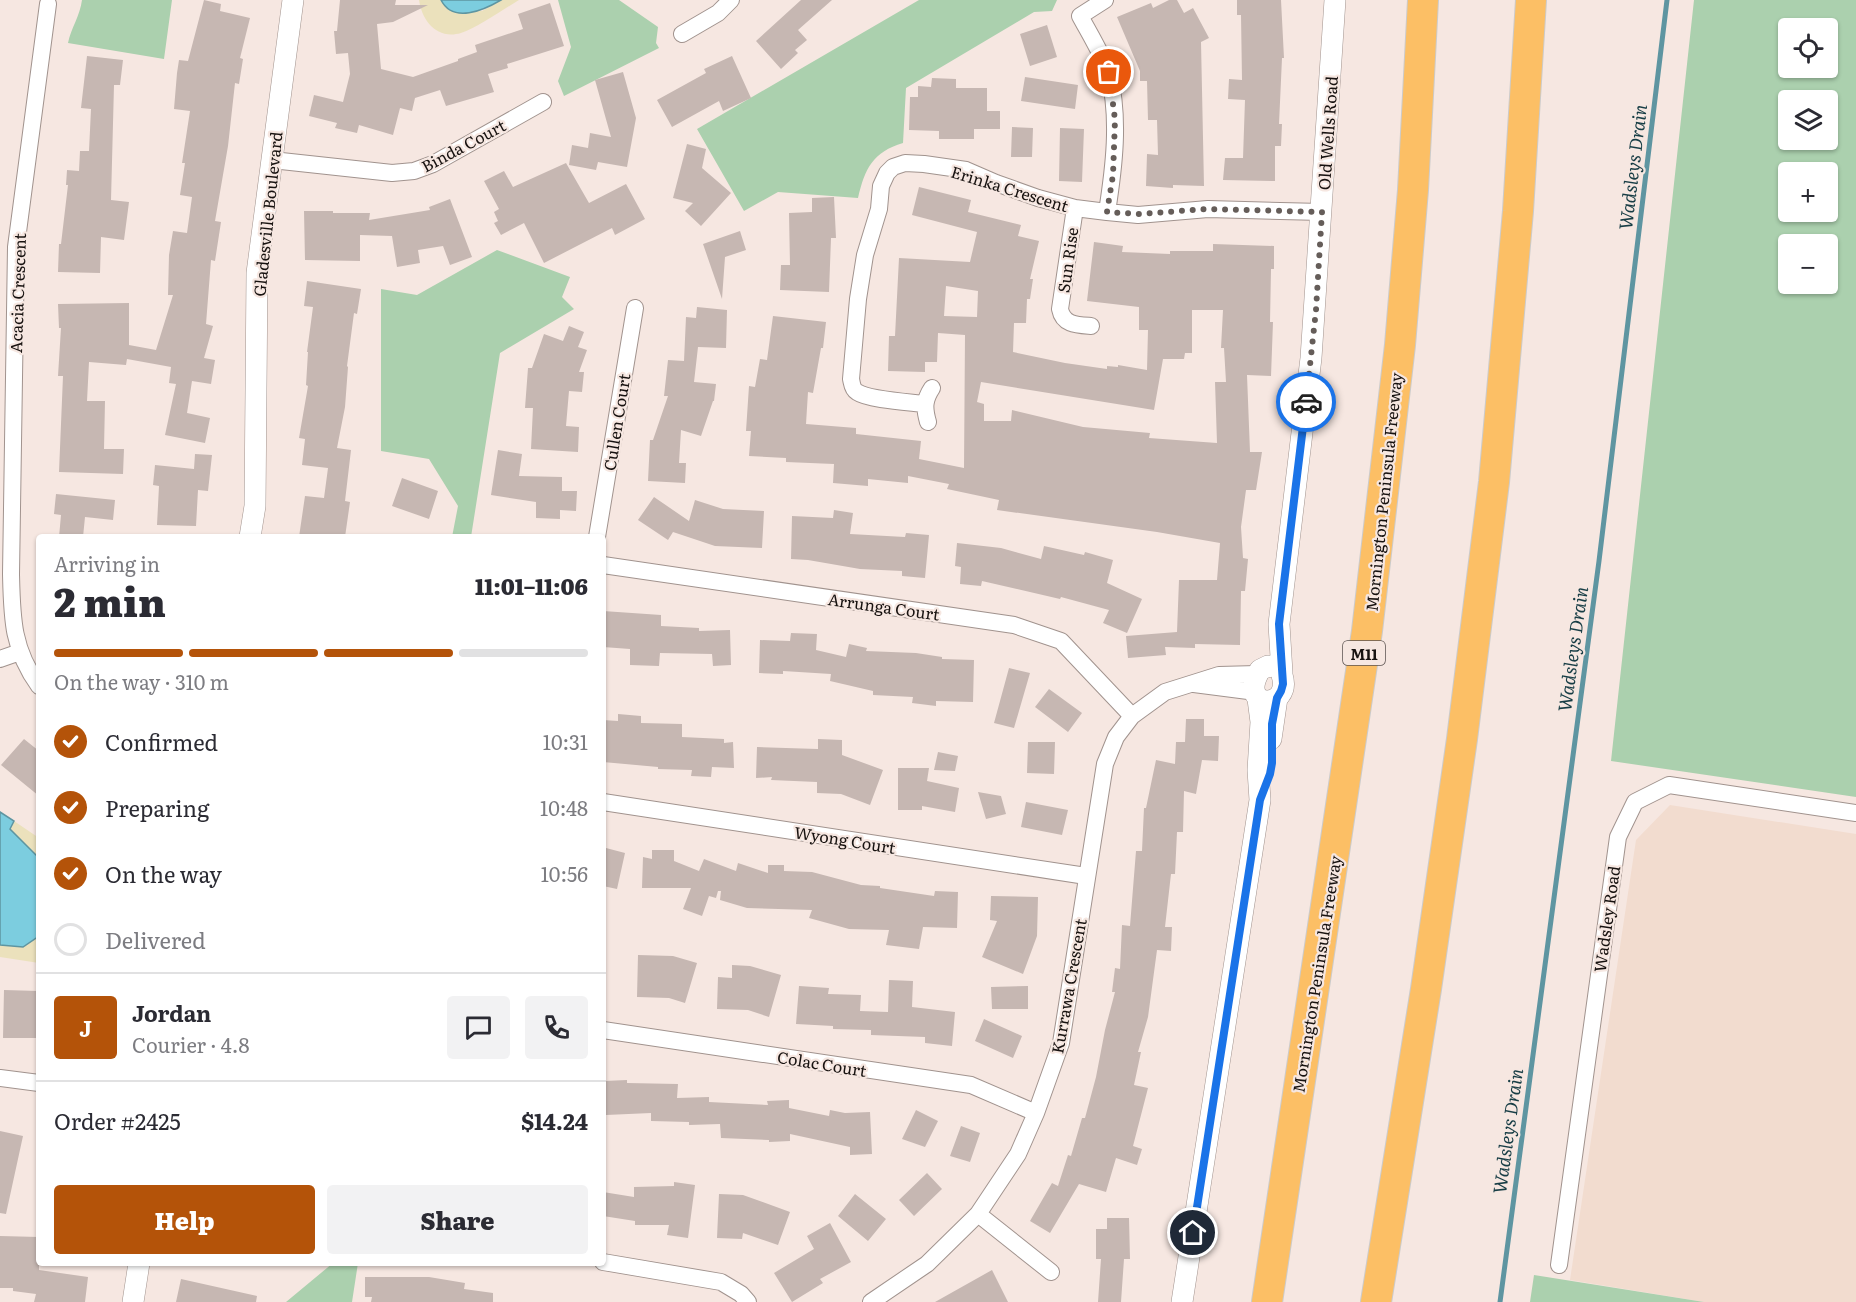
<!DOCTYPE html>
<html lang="en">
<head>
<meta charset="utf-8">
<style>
	:root { --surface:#fff; --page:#f2f2f3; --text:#2b2b33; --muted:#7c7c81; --line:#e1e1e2; --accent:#b45309 }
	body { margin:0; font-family:Literata,serif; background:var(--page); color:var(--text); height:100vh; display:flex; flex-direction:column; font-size:22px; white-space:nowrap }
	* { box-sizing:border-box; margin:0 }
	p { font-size:20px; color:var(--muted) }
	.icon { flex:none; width:33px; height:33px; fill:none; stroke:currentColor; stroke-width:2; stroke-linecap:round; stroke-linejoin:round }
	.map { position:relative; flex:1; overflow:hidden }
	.side { position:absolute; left:36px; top:534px; width:570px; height:732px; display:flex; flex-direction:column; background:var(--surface); border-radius:6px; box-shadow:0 2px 4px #0004 }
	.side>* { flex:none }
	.buttons { position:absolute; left:1778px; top:18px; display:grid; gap:12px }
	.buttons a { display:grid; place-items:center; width:60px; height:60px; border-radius:6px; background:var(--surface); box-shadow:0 2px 4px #0004; font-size:30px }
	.pin { position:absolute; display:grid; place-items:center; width:51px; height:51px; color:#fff; margin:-26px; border:3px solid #fff; border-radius:50%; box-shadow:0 2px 6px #0007 }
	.courier { position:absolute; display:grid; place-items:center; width:60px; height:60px; margin:-30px; border:4px solid #1a73e8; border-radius:50%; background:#fff; color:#222; box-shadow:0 2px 8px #0007 }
	.summary em { font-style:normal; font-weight:800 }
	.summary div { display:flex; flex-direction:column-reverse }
	.summary { display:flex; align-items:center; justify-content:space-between; height:102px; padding:0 18px }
	h1 { font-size:39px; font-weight:800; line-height:45px }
	.bar { display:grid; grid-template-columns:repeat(4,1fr); gap:9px 6px; align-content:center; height:72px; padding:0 18px }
	.bar i { height:8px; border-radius:4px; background:var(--line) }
	.bar .selected { background:var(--accent) }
	.bar p { grid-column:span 4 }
	.line { display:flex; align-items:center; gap:15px; padding:0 18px; border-top:2px solid var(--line) }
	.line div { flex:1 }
	.round { display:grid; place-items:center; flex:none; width:63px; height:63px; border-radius:6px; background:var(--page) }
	ol { padding:0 18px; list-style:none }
	li { display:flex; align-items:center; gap:18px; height:66px }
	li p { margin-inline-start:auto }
	li .icon { padding:6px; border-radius:50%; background:var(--accent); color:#fff; stroke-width:4 }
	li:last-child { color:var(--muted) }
	li i { width:33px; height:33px; border:3px solid var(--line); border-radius:50% }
	.button { display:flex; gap:12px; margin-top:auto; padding:12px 18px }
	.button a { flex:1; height:69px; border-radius:6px; background:var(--accent); color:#fff; font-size:24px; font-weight:800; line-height:69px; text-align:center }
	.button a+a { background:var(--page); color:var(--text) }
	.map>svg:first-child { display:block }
</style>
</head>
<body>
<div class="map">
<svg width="1856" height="1302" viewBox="0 0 1856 1302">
	<rect width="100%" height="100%" fill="#f6e7e1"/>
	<!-- industrial -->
	<path fill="#f2dccf" d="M1670,805L1856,834V1302H1704L1570,1280L1636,840Z"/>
	<!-- green -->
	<path fill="#abd0ae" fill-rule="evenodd" d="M82,0H172L164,59L68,43C71,28 80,16 82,0Z
		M558,0H619L658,27L656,43L659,48L564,96L558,81L571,47Z
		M919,0H1057L1052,11L1034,12L906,88L903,143C873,152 865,168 858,198L778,192L744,211L697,129Z
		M1694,0H1856V797L1611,761ZM1788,28H1827V68H1788ZM1788,100H1827V140H1788ZM1788,172H1827V212H1788ZM1788,244H1827V284H1788Z
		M497,250L570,277L562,297L574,309L500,353L471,537H452L458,506L429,459L381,451V289L417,295Z
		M333,1263H358L352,1302H286Z
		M1534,1275L1704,1302H1530Z"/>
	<!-- sand -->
	<path fill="#ebe1bc" d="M419,0H441L442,3L482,11L501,0H519C504,9 477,28 461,33C437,40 422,21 419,0Z
		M14,821L39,838V858L10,829Z
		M39,936V963L0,957V945Z"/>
	<!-- water -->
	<path fill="#7ccddf" stroke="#5e95a1" stroke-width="1.5" d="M441,0H501C484,10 453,24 441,0Z
		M0,812L14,821L10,829L39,858V936L23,947L0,945Z"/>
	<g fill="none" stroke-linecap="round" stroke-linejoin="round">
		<!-- stream -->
		<path stroke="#5e95a1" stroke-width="5" d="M1500,1302L1599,561L1667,0"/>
	</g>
	<!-- building -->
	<path fill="#c6b7b2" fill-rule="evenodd" d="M204,0L221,4L220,11L250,18L240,58L243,59L239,84L235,83L228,146L215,221L221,222L215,261L211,260L206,324L213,326L204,358L215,360L211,384L192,381L187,413L210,418L205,443L165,435L176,384L169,383L171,367L127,359L126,365L89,362L87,401H105L104,449H124L123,474L59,472L63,376H58L61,328H59L58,304L129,303V345L156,350L173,295H168L169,255L173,231L187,233L192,197L180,195L185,163H182L190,111L174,109L177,73L179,60L188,61Z
		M340,0H396L395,5H428L393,22L377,24L381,69L413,77L458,61V59L477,52L475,45L523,29L518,14L550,3L564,46L507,64L508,68L488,74L494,92L446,106L440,90L415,98L412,111L400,108L393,135L359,125L357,133L335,128L337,123L309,116L314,95L343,102L350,74L348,53L336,54L334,31H337Z
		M801,0H832L798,30L807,40L795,50L798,53L781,69L756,41Z
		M1169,0H1177L1184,13L1193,8L1209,38L1201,42L1204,186L1173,185V188L1146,186L1147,154L1158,155L1157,120H1148L1147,81H1140V71L1117,17L1151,3L1153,8Z
		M1237,0H1281L1284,58H1282L1279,124H1282L1281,146H1275V181L1223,180L1225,158H1243L1245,100L1228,99L1229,79L1242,80L1241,15H1237Z
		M1047,25L1057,57L1030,66L1020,34Z
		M87,56L123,60L120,85H114L111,200L129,202L124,240L101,237L100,273L58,272L59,244H61L68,185H66L67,170L79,171L80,151H89L91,109L81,108Z
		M732,56L751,98L723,111L719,101L672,127L657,100L706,73L704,69Z
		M623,72L636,118L627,167L598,162L596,170L569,165L572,145L588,148L590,133L611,137L595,80Z
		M1025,77L1078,85L1075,109L1021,101Z
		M932,78L956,79V88H987V111H1000V129H974V139H939V131L909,130L910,97H918V86L931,87Z
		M1012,127L1033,128L1032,157H1011Z
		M1060,128L1084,129L1082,182L1059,181Z
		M687,144L706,149L702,168L731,193L701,226L685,211L693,203L673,198Z
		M566,163L589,203L626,184L645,219L615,235L612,228L544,263L524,223L501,235L494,223L498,221L494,212L499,209L484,181L504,171L513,187Z
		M919,187L971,200L968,212L1021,225L1018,236L1039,241L1030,279H1033L1030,299H1027L1026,323H1014L1013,352L1065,363L1107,369V366L1118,367V365L1147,370L1148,330H1139V307L1087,301L1094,242L1123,246L1122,252L1170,254V251H1213V244L1274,246V269H1271L1270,322H1273L1271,376L1247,375L1250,452H1262L1256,490H1246L1241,527L1243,558L1248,559L1245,591H1241L1240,645L1195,644V648L1165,647L1166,655L1128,658L1126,636L1177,632L1179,580H1217L1220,543L1157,532L997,510L999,500L947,489L949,484L908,476V483L868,479V486L833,483L834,464L786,462V458L749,456L751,431H746L749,386L755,387L760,359L767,360L773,316L826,322L823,348H821L813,393L808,392L806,424L856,428V434L921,441L919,459L964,468L965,335L938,333L937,362H925V372L888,371L889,336H895L899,258L970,262L977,232L912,215ZM946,286L978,291L977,317L944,316ZM1192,310H1223L1221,348H1224L1226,382H1215L1217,443L1149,438L1150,433L1083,427L1012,410L1011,421H984V404L977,402L981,382L1154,410L1163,359H1184L1185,353H1192Z
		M834,197L836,238H831L829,292L780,290L781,265H790L789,213L812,212V198Z
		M450,199L472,257L450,265L443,246L418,250L420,263L397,267L392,236L360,235V261L305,260L304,211H333V213H370L369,220L430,210L429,207Z
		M740,231L746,250L725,257L722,299L703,244Z
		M307,281L361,289L357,314L354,313L347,366L348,367L345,407L337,448L351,450L345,501L350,502L345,537H299L305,496L324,498L328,468L302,465L305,439L299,438L308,386L306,385L308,352H307L313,307L304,306Z
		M697,307L727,310L726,348L698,347L694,382L716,384L714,401H713L701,436L681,430L679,463H686L685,483L648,481L650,440H653L668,396H664L668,360L684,361L686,317L696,318Z
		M569,326L584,332L578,347L587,350L579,372H584L582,392L569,391L566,426L579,427L578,452L531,449L533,408H525L528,368H532L544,334L563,341Z
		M498,450L522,454L519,476L562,477V491H577L576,511L560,510V519L536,518V502L491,495Z
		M195,454L212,455L208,491L198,490L196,526L157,525L159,486L153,485L155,465L194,469Z
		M402,478L438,491L429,519L392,506Z
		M56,494L115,500L113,520L85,517L83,537H59L61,515L54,514Z
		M654,497L689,521L695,500L723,509L764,511L762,548L715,546L673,532L668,540L638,520Z
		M834,510L853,513L850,534L905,537L906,533L929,535L925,578L902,576V571L860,569L808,560L791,559L792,516L833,518Z
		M957,543L1001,548L1041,559L1044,546L1084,555L1085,552L1113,560L1107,583L1142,599L1127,633L1103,623L1109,610L1061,597L1060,599L982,581L981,586L960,584L961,567L955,566Z
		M603,611L661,615V626L699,628V631L730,630L731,665L713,666L712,654L660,653L659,666L630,665V649L603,647Z
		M791,633L817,634L816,650L846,657L849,644L867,648L866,651L916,653L942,657V659L974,660L973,702L936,701V706L912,703L913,697L873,695V691L830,681L831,674L783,671V674L759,673L760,640L790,641Z
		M1009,668L1030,673L1014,728L994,723Z
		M1049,689L1082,713L1068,732L1035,707Z
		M618,714L641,716V723L682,724V737L724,739V743L733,742L734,768L712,767L711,777L691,776L692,770L658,769V767L603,762V720L618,721Z
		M1186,719H1204V736H1219L1218,761L1202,760L1196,794L1184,791L1183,832H1177L1175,874H1171L1165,927H1172L1171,951L1157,950L1148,1017L1138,1052H1141L1134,1085L1148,1088L1133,1146L1142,1149L1137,1165L1116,1158L1106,1192L1079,1184L1050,1233L1030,1221L1052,1183L1058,1186L1068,1155L1071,1156L1082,1118H1085L1096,1077L1105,1030L1115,992H1112L1115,968L1120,969L1122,925L1130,926L1136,851H1142L1144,808H1146L1156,760L1175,764L1176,742H1185Z
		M24,739L39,751V796L1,765Z
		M818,739L842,740V755L883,770L870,805L841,794L817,793V782L771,780L772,777L756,778L757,747L818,749Z
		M1028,742H1055L1054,774L1027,773Z
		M938,752L958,756L955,771L934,770Z
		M898,768H929L927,781L959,788L955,812L922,806V810H898Z
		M978,792L1001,796L1006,814L986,819Z
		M1026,802L1068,810L1062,835L1021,827Z
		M606,848L625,853L617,889L603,886V861Z
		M652,850H674V861L699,871L704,859L736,871L738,863L768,873V865H784V871L812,872L861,885L880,886V888L934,896L935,891L958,892L957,928L923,927L919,949L886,945L889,930L849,929L809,918L812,910L747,908L720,900L721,891H718L716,898L709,896L702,916L683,909L691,888H642L643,857L652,859Z
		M991,896L1038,897L1037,936L1023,974L982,957L997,921L990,920Z
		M638,955L673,956L697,963L685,1003L669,998L637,997Z
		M732,965L750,966L781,975L769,1017L748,1010L717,1009L718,977L732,978Z
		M889,980L913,981L912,1007L955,1012L952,1046L925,1043V1037L871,1035V1030L833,1029V1026L796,1024L799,986L829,988L828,994L861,995L860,1011L888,1012Z
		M1028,986V1009H992L991,987Z
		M4,990L39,991V1038H3Z
		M984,1019L1022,1036L1013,1058L975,1041Z
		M627,1080V1083L678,1084L677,1098L709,1097V1102L768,1105L767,1101L789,1100V1108L829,1116L830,1110L845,1113L870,1112L872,1154L850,1155V1147L790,1134V1141L769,1142V1140L721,1138L720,1124L689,1125V1122L651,1121V1113L606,1115L604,1081Z
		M916,1110L938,1121L925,1147L902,1139Z
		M961,1126L980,1133L970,1162L950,1156Z
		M0,1131L23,1136L6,1214L0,1213Z
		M927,1173L942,1189L914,1216L899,1200Z
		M674,1182L695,1185L688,1238L667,1235L669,1225H635V1221L603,1216V1192L634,1197V1187L674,1186Z
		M719,1194L743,1195L790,1212L778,1245L743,1233L742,1239L717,1238Z
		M855,1194L886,1219L868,1241L838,1216Z
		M1107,1218H1129L1130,1259H1124L1121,1302H1098L1101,1259H1096V1229H1107Z
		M830,1223L851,1262L820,1279L823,1283L792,1302L774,1273L814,1249L807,1236Z
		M0,1236L39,1237V1270L88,1277L85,1302H34L36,1294L13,1291V1288H0Z
		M992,1270L1008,1302H935Z
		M365,1277H429L465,1283L464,1289L493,1293V1302H371L372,1297H365Z
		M181,1279L257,1296L256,1302H176Z"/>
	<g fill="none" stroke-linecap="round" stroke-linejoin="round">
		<defs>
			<path id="minor" d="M1105,0L1080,16C1088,31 1105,59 1109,74C1120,119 1114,167 1107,212
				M682,34L718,13L731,0
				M272,160L392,173L414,171L433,164L543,102
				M1075,208L1060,309C1063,325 1077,325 1091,326
				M925,404C909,402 869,400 857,392C852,389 852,383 851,379L858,299L865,255L879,209L881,186L887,173L893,167L905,163L924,164L966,170L996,183L1038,198L1075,208L1107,212L1138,215L1208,209L1322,212
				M928,422C924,408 924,400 932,388
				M597,537L635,308
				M603,565L1014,625L1061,641L1132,716
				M0,659L20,652
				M1194,684L1256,692
				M39,686C12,649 12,617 11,574L16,247L48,4
				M603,802L1086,876
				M603,1030L971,1085L1036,1113
				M0,1078L39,1083
				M978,1214L1051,1272
				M603,1262L721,1282L741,1294L748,1302
				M1559,1265L1618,837L1635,802L1669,785L1856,813
				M871,1302L927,1264L978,1214L1018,1154L1036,1113L1061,1043L1105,764L1116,737L1132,716L1165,692L1219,675L1257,674"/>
			<path id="tertiary" d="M250,537L255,506L257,273L293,0
				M1268,666C1275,666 1280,668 1282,675C1293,711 1236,710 1260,670Z
				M1282,673L1279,624L1311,358L1335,0
				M1271,739L1277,698
				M133,1302L139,1263
				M1182,1302L1260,800L1258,770L1261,722L1258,699"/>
			<path id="motorway" d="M1267,1302L1367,631L1400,345L1413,190L1423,0
				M1376,1302L1426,989L1462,739L1494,482L1518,211L1531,0"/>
		</defs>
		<!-- minor casing -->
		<use href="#minor" stroke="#a1938e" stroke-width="18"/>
		<!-- tertiary casing -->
		<use href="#tertiary" stroke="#a1938e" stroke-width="22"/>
		<!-- motorway casing -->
		<use href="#motorway" stroke="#cccbca" stroke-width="32"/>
		<!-- minor -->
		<use href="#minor" stroke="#fff" stroke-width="16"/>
		<!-- tertiary -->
		<use href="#tertiary" stroke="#fff" stroke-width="21"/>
		<!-- motorway -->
		<use href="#motorway" stroke="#fcbf65" stroke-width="30"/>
	</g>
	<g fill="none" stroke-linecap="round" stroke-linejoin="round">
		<!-- done -->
		<path stroke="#655d59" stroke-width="6" stroke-dasharray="0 10.8" d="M1109,72L1115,120L1113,175L1107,212L1138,214L1208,209L1322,212L1316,310L1306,402"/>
		<!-- route -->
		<path stroke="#1a73e8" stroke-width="8" d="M1193,1233L1260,800L1270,774L1272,763V724L1277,698L1281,691L1283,684L1279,624L1306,402"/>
	</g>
	<g text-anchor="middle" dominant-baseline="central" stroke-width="4.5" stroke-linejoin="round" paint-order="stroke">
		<!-- shield labels -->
		<rect fill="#f6e7e1" stroke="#5a524f" stroke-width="1.5" x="1343" y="641" width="42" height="24" rx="4.5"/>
		<g font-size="15" font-weight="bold" fill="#171210">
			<text x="1364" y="653">M11</text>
		</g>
		<!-- street labels -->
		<g font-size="16" fill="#171210" stroke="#f6e7e1">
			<text transform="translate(1327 133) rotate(-86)">Old Wells Road</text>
			<text transform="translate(463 145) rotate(-28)">Binda Court</text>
			<text transform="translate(1010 188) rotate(17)">Erinka Crescent</text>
			<text transform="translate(267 214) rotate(-84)">Gladesville Boulevard</text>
			<text transform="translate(1067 260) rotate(-82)">Sun Rise</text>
			<text transform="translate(17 293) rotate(-88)">Acacia Crescent</text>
			<text transform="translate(616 422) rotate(-81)">Cullen Court</text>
			<text transform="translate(1383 492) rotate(-84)">Mornington Peninsula Freeway</text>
			<text transform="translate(884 606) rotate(8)">Arrunga Court</text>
			<text transform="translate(845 839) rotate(9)">Wyong Court</text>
			<text transform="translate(1606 919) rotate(-82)">Wadsley Road</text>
			<text transform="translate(1316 974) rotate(-81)">Mornington Peninsula Freeway</text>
			<text transform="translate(1068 986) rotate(-80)">Kurrawa Crescent</text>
			<text transform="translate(822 1063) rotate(9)">Colac Court</text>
		</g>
		<!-- water labels -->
		<g font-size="18" font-style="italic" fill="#173d45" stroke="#f6e7e1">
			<text transform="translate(1632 167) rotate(-83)">Wadsleys Drain</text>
			<text transform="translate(1572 649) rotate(-82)">Wadsleys Drain</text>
			<text transform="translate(1507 1131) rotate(-82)">Wadsleys Drain</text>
		</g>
	</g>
</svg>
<div class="buttons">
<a><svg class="icon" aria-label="locate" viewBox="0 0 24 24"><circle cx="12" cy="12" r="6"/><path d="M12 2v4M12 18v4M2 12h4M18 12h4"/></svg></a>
<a><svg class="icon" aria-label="layers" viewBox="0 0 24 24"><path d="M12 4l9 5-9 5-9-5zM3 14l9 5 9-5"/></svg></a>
<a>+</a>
<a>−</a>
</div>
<div class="pin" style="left:1109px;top:72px;background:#ea580c"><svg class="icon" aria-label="bag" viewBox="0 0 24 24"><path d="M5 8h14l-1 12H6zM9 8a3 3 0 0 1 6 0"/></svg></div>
<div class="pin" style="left:1193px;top:1233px;background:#1f2937"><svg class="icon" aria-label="home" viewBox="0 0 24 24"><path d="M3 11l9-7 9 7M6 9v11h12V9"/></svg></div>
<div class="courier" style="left:1306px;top:402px"><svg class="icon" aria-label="car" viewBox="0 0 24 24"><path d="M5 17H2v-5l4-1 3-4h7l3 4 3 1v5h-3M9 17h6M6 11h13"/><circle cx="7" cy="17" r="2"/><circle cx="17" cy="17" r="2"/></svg></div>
<section class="side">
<div class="summary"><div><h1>2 min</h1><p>Arriving in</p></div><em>11:01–11:06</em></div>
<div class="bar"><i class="selected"></i><i class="selected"></i><i class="selected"></i><i></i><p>On the way · 310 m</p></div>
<ol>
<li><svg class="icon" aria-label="check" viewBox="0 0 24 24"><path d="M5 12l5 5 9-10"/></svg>Confirmed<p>10:31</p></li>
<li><svg class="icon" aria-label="check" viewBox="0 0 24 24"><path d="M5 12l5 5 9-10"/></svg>Preparing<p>10:48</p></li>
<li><svg class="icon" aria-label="check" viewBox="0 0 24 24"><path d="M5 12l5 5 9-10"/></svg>On the way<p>10:56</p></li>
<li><i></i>Delivered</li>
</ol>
<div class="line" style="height:108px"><b class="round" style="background:var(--accent);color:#fff">J</b><div><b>Jordan</b><p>Courier · 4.8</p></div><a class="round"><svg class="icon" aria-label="chat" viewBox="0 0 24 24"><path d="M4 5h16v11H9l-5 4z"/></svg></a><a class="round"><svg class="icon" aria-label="phone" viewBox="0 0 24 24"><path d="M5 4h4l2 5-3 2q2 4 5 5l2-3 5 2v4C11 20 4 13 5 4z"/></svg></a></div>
<div class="line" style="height:78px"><div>Order #2425</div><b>$14.24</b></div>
<div class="button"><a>Help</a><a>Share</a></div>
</section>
</div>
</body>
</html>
